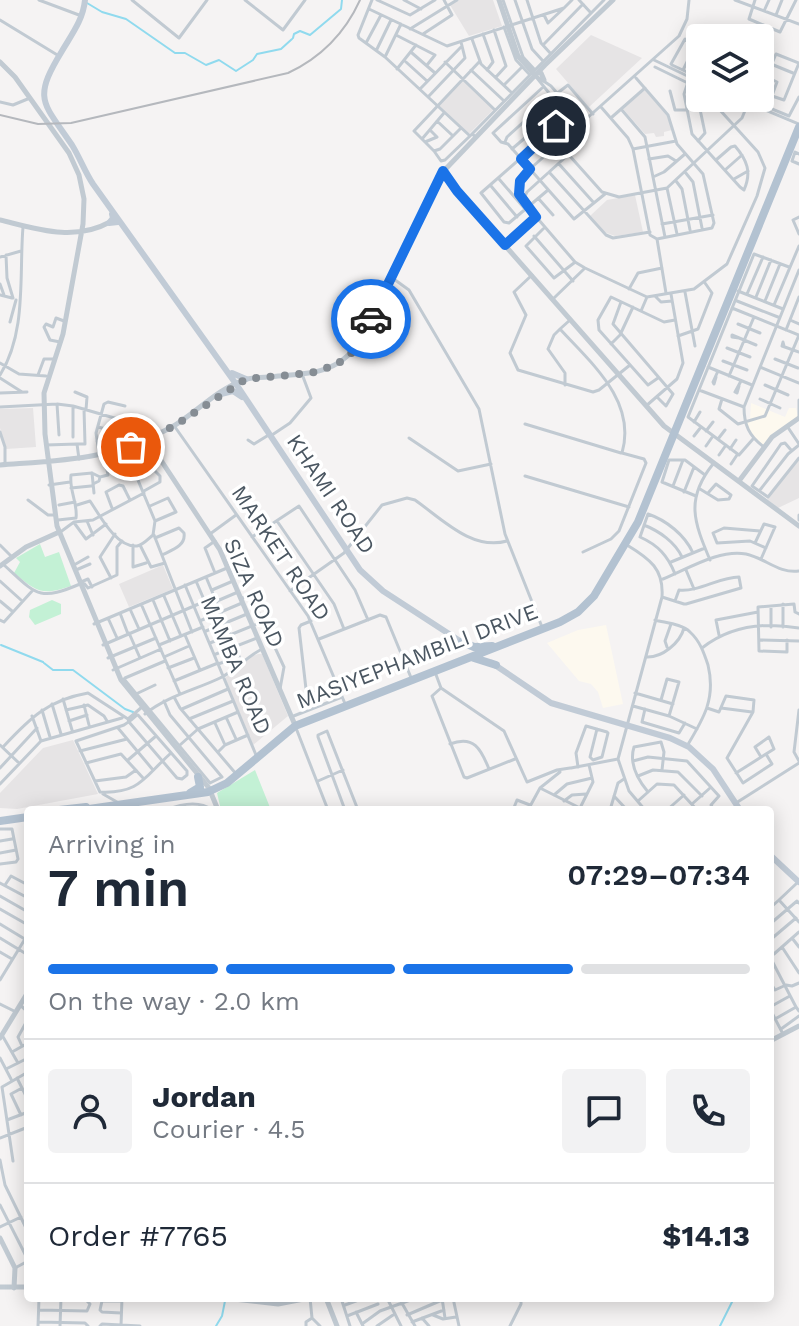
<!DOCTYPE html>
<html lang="en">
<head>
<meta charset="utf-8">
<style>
	:root { --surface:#fff; --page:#f2f2f3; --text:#1f2937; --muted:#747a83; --line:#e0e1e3; --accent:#1a73e8 }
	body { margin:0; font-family:"Work Sans",sans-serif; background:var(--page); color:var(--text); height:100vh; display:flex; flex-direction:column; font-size:30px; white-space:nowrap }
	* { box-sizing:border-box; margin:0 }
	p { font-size:26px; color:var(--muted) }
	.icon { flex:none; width:44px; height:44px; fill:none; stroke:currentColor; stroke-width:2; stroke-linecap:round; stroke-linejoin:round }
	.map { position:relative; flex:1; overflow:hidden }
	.panel { position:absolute; left:24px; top:806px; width:750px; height:496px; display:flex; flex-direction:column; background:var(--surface); border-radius:8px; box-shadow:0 4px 20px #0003 }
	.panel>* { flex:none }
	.fabs { position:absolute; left:686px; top:24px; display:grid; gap:16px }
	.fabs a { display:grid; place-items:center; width:88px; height:88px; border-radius:8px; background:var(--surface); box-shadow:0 4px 20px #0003; font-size:40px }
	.pin { position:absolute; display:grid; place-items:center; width:68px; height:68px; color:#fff; margin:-34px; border:4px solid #fff; border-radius:50%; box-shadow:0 2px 8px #0007 }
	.courier { position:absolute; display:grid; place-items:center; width:80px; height:80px; margin:-40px; border:6px solid #1a73e8; border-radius:50%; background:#fff; color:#222; box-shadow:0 2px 10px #0007 }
	.overview em { font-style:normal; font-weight:600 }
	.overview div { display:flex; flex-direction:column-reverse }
	.overview { display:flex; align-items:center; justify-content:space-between; height:136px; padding:0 24px }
	h1 { font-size:52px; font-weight:600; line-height:60px }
	.bar { display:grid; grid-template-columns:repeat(4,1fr); gap:12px 8px; align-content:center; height:96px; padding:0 24px }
	.bar i { height:10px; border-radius:6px; background:var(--line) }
	.bar .active { background:var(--accent) }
	.bar p { grid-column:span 4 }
	.line { display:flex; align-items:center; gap:20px; padding:0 24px; border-top:2px solid var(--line) }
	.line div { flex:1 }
	.round { display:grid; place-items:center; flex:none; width:84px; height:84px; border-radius:8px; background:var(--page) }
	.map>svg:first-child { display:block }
</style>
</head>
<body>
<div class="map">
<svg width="799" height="1326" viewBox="0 0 799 1326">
	<rect width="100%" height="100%" fill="#f5f3f3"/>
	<!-- commercial -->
	<path fill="#fdf9ef" d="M751,403L785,417L789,408H796L798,417L764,446L755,439L748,428L746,422L750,420Z
		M606,625L623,704L603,708L598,692L591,684L579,681L547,643L578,630Z"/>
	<!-- education -->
	<path fill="#e6e4e5" d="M459,0H493L502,26L469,36L450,5Z
		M591,35L642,58L589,107L556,69Z
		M463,79L494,109L469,134L437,105Z
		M645,90L667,116L672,130L664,132V136L656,137L654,133L645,134L623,109Z
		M635,195L643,232L615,236L604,232L590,216L607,200Z
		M33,408L36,447L6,449L0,428V409Z
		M799,459V498L778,508L767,499Z
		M163,565L173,589L129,607L119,584Z
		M258,654H262L288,716L253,745L225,678L246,659Z
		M73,740L98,794L17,809L0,808V793L43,748Z"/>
	<!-- green -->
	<path fill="#c3f1d5" d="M40,544L45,557L59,552L71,586C42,596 37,592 14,573L20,562L16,558Z
		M52,600L61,604V614L35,625L29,617L30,610Z
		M255,770L271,810H221L217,793Z"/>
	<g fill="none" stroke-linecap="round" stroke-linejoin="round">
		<!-- stream -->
		<path stroke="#90daee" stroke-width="2" d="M87,3L102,12L126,19L175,53H185L206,65L219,60L236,71L253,60L257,54L281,49L292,39
			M293,38L294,34L300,31L310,35L341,9L342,0
			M1,645L43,662
			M44,663L53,670H73L125,709L133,712
			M216,1326L222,1316L225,1301
			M720,1326L734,1298"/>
		<!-- minor -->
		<path stroke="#c1cad2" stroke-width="3" d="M39,0L79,15
			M132,0L179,38L207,0
			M245,0L283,30L305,0
			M372,0L358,35L359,38L385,57L470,136L472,134L476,137
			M377,0L410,15L435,0
			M404,0L421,9
			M503,0L523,57L535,70
			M515,0L532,49L543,61
			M527,0L541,43L551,54
			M579,0L591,13
			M689,0L687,19L679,36L530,169L519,185L520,198L575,262L585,268L647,297L694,289L727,264L757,196L765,168L758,152L709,98
			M735,0L799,24
			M755,0L749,19L780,32L796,0
			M369,9L447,46L564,8L572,0
			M764,11L769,0
			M544,15L548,23L564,8
			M776,15L782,0
			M0,20L59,56
			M504,27L516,60L530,75
			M410,29L457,0
			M494,30L506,66L496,77
			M423,34L452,15L444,0
			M483,34L493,62L487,70
			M396,35L435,55L427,65
			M472,39L481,64L512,93
			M366,43L381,15
			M544,44L583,4
			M377,49L391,20
			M412,53L435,73
			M385,57L401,24
			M654,60L700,82
			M406,62L427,81
			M445,62L495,110
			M771,64L793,73
			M655,67L700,89
			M397,69L416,45
			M471,70L503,100
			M683,70L695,46L685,39L671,64L672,65L700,78
			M760,74L777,82L767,109
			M536,76L551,86L583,123
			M694,76L700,63
			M537,78L577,128
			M636,78L668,115L677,144L703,174L714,223L712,228L657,239
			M688,82L684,94L692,134L740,187L744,190C752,172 747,160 735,146L731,147L716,160
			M505,84L522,67
			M542,88L493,133L501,142L508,144L574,219L605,194
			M420,89L462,46
			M670,91L675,110H687
			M760,91L776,54L799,63
			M772,96L784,100L799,63
			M428,97L465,58L461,42
			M551,98L568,85L593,114
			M736,98L799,124
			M745,98L789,116L799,97
			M0,102L13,105L30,98
			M601,107L628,138L633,149L650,235L657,239L666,293
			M621,109L645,137L665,237
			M612,117L645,88
			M437,121L452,135
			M472,134L604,0
			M470,136L445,160L441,161L434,151L414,131L480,61
			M422,139L444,113
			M698,141L705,133L697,95L700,85
			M425,142L437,137L430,130
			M505,142L507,137L539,108L556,125L554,129L481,193L504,222L509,223L548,190
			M560,145L602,192L619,197L667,188L742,118L748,103
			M512,149L540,125
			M633,149L676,141
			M434,151L440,149L461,128
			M799,154L795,152L792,161L799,164
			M649,159L668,156L676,161
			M559,164L594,203
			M725,170L742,155
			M549,172L606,235L613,238L650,232
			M685,172L693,182L702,228
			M653,177L664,172L685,154
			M499,179L525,209
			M734,179L748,171
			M676,181L682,189L690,230
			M491,186L517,217
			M667,188L677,234
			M538,198L553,215
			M531,205L525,196L527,192L569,154
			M799,217L793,220L799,234
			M662,224L713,215
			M545,227L526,246L554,278L574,263
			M534,236L573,281
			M506,244L536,217
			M6,255L7,278L13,298
			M0,257L21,251
			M532,275L514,292L526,315L510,353L518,370L593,392L599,390L630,365
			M391,277L409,290L479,409L505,534L542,627
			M0,284L4,295
			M629,289L638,273L662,268
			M738,291L783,309
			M685,292L695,346
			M747,294L763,257
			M0,295L12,298
			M655,296L661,302L672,301
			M756,297L771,260
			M554,298L585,268
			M737,301L778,317
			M765,301L780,264
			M621,302L613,324L673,394L666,406L657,397
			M774,305L799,246
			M732,308L799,335
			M641,311L647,297
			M570,320L560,329C591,363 637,401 622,453L644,459L646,463L619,531L611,539L583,552
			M790,320L799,324
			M10,322L16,300
			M738,324L760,333
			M560,329L554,335L548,349L565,373V385
			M786,330L799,297
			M678,336L698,329L712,293L705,283
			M739,338L732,337V335L756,345
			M60,342L50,340L44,327L46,324L53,327L56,318L64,321
			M611,344L620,335L633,307
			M784,346L783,342L782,346L799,352
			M727,348L750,357
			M775,359L798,368
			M723,361L747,370
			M0,363L19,374L46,376
			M708,367L752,385
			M760,367L799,383
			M0,375C27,332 19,275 23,227
			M38,375L44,359H54
			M729,376L754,317
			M716,377L714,384L713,382L718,371
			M0,378L22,392
			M658,378L648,385L599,330L598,320L611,297L664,322L675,320
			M765,385L788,395
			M739,386L737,393L735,392L741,381
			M699,390L744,407
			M75,392L87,397L86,410
			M0,393L27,392
			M722,399L719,409L738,424L765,416L799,335
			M760,399L780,408
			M799,400V416
			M57,404L59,435
			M646,406L677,379L683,363L671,294
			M0,407L57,404L73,406L135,424L147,438
			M694,422L700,412
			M525,424L621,453
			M787,426L799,444
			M98,427L125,434
			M175,427L308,616L346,706
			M706,431L713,422
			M0,432L5,447V464
			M272,435L290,423L311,398L302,374
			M694,436L701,427
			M73,437V406
			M409,438L458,471L491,464
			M718,439L725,430
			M753,439L739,455L688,417L754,254L789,267
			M248,440L254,444L267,436
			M97,441L124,434L129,422
			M77,444H85L84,409
			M46,445L77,444L79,459
			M706,446L713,436
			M764,447C749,436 744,425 744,407L799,270
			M138,449L144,460
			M730,449L736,440
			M791,450L785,443L781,444L752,486L768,497L799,458
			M99,453L96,433L104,404L108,402L125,406
			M113,453L120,471
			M127,454L149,443
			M719,455L726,445
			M140,462L149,458
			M731,464L737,455
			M92,473L100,477L99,481L93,484
			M138,476L153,469L160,476V482L144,491
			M525,476L629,507
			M100,477L108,475L104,454
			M49,485L70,482
			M673,486L683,460
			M71,488L91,486
			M700,489L718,500L729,499L731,495L716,484L708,493
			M760,490L788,454L799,445
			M684,492L694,467
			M696,496L662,482L669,460H685L705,475
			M28,500L48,515H54
			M59,505L75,502
			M77,505L90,501C99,514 116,548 137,546C143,545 149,538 153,535L155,521L125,449
			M150,506L168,498L176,512L155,521
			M112,508L106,492L119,485L123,486L130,500
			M799,515V520
			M58,520L76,518C78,503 69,491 71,475L92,473L94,493
			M87,521L93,535
			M277,521L334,604L344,629
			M75,524L86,539L106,524
			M644,525C659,531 675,542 682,557
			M760,531L724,528L713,533L717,543L750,541L766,548
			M59,533L74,522L93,520L144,493
			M210,534L236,515
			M154,535L192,632
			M252,537L299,506L355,590L368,620
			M155,538L179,528L184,533C186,546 172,550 162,555
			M215,541L205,548L215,573
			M755,543L764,524L775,527L761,559
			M0,545L11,556
			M133,545V567L146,563
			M140,545L151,567L165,563
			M627,545C650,559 664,569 662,597L618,759L629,791L645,810
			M710,560C694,522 685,499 713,464
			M671,562L705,548
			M4,565C36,594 38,602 80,584
			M74,565L88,557
			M76,570L90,564
			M686,570L694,589
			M675,574C668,556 658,545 640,537L648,514C666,520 685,535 693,553
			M206,577L241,661
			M111,578L100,557L115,534
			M663,579C688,569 719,549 746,554C765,558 779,574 799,571
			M0,581L21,600
			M196,581L211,616
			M81,582L88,579L92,587
			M83,582L88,588L117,575V547L122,541
			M185,585L256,755
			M212,590L233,581
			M290,591L344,553L382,505L407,498L415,500C442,519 472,551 507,541
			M164,596L181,636
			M662,597L684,604H686L741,588L739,577C719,577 699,592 679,590L675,601
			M241,598L251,596L284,667L280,689
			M153,600L170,641
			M0,601L12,611
			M217,601L238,592
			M142,606L180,694
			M771,606V627
			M130,609L139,629
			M120,613L128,634
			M108,618L117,638
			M0,620L4,622L33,590
			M202,620L242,603
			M655,620C666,623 682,624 690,632C700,641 704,653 708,665C716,698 704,718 687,746
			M311,621L301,625L299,628L306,689L314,693L338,685
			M94,624L227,568
			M783,627V604
			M206,631L247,614
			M129,633L140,658
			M185,635L200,670
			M719,635L716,620L758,612
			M319,639L380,615L386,617L412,680
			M759,640L799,641
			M787,640V652L759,651L758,607L794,604L795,612L799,614
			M210,643L264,621
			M103,645L215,597
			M159,645L203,627
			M667,647L665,641L671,624
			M702,648C730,626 765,622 799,628
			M216,654L257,638
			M164,657L189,646
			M646,657C662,658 680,643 684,628
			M108,658L156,638
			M218,664L230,660
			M168,668L194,658
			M113,670L161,649
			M435,672L441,688L504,731L527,782L557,770L570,768
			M125,678L165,661
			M124,679L210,783L222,777
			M174,681L218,663
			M441,688L432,696L464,777L467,778L515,759
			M635,693L673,704
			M136,694L155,685
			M174,697L180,708L237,775
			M63,699L72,730
			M661,700L667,679L679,682L669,716
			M164,701L170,715L222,777
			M52,704L61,734
			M84,705L89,725
			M633,706L669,716L697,729
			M707,708L719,712L726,696L754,700L753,712L727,758L743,783L772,764L766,754
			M721,708L752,712
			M182,709L228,689
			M645,709L642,722L679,733L685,723
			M42,710L50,737
			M66,710L88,705L104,716L107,721
			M799,710L794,752L799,761
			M145,714C167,696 195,690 220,678C235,671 246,657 262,649
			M32,716L41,741
			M226,717L236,739
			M291,717L342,697
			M128,719L129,722L177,778L182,779L187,775V771L138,715H137C133,719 129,722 124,725L76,741L100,792C140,794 144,777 171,753
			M189,719L233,701
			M69,721L87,715
			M215,723L225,745
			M118,728L153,770
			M296,728L328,810
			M450,744C474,735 481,749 489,769
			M0,745L19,763
			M180,745L198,729L238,712
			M3,747C30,718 48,700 88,693L128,719L142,707
			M80,751L127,739
			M218,752L225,745L248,735
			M128,760L156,736
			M633,761L648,757L687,761L719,796L711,805L714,810
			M86,763L121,754L144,779
			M578,767L576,753L586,726L607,732L608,733L602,757L593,760L590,757L597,729
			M0,768L37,728
			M571,768L618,759
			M736,773L774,749L769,737L755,747L761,757
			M638,776L653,770L678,772L702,796
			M95,781L126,777L136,770
			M318,781L343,770
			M0,784L41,741L122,718
			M540,788L580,808L593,782L589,765
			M648,792C638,780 629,763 634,747L661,742L664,752L662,770
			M103,794L117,802
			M554,795L567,784L592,778
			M614,796L627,810
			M564,801L572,795L586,794
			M638,801L657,784L674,785L697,810
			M736,803L799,763
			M692,804L710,788
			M166,810C181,804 199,800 212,810
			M345,810L318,737V735L327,731L358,810
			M500,810L501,808L508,810
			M513,810L517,800L530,805
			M528,810L540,788L560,772
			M610,810L618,783L624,779
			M667,810L684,795
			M0,829H12L18,859L16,862L0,864
			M0,841L12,839
			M0,853L16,850
			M0,883L28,898
			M5,885L11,876L28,885
			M0,896L28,912
			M779,900L797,883
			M770,908L779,900L799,922
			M0,909L28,925
			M0,924L28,941
			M770,924L797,901L799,903
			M0,938L28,955
			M792,938L799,947
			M770,940L796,918
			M782,947L799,973
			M0,952L12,959
			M770,954H774L799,932
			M770,957L796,1007
			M0,980L28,934
			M770,982L775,990L786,985L792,986L799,983
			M0,1004L16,1012
			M20,1005L28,1012
			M770,1007L788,997
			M770,1009L783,1034
			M775,1019L796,1007L799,1011
			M781,1029L799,1016
			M2,1035L18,1063
			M22,1046L18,1037L28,1019
			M12,1052L28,1043
			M0,1058L11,1079
			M6,1069L28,1058
			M17,1078L28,1100
			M21,1115L11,1094L22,1088
			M7,1120L28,1112
			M0,1138L28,1127
			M0,1160L5,1185L28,1232
			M13,1161L2,1087L28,1072
			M0,1205L28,1260
			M0,1227L21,1217
			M15,1268L28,1261
			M310,1298L312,1318
			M341,1298L350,1326
			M387,1298L401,1326
			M399,1298L415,1326
			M442,1298L445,1318
			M453,1298L459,1326
			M345,1305L364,1298
			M39,1310L87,1311L90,1304L86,1300L39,1299
			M356,1312L363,1326
			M121,1313L102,1312L100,1310L102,1301H122
			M407,1315L442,1300
			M433,1315L443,1319L456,1317
			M347,1316L378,1304
			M422,1318L429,1326
			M39,1322L85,1323L88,1326
			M412,1322L444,1310
			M362,1324L380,1311L416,1298
			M38,1326L39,1298
			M60,1326L61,1298
			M100,1326L102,1324L140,1326
			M121,1326L122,1298
			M306,1326V1322L312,1318L320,1326
			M377,1326L393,1315
			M510,1326L521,1304V1298"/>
		<!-- tertiary -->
		<path stroke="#c1cad2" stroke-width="5" d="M499,0L518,56L536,76
			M0,62L15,77L69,153L79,175L84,199L83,224L63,334L44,393L45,434L57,526L121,680L209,788L218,810
			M541,73L544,80
			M443,171L457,191L664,426L799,526
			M0,220C37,229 74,242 110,222
			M147,439L220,550L295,725
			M0,465C66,460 112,460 172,427C196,413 217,389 244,380C251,377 260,378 268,377C309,373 340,376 363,336L438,177L545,65L613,0
			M739,481L772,437L799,418
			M0,566L26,547L57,533
			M0,1038L28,992
			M770,1041L799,1026
			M0,1238L15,1268L14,1288
			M0,1287H28
			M225,1298L278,1304L309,1298
			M326,1298L337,1326"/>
		<!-- secondary -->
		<path stroke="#c1cbd6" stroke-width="6" d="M85,0C83,20 72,34 62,51C32,100 43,102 72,145C80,158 85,172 93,184L236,384L360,570L383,591L463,643
			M112,214L113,218L109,223L118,222
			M232,373L246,379
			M221,394L233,391L242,397
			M492,663L551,703L670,738L689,747L713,769L740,810
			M770,855L799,882"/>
		<!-- primary -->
		<path stroke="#b3c2d1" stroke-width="8" d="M462,642L474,647L492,646
			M474,658L496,665
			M190,793L200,787L198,777
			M59,810L86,807
			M82,810L208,792L227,783L295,726L560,622L578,612L594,596L638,522L799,127
			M0,821L28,817"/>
		<!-- rail -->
		<path stroke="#b5b8bd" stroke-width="2" d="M0,115L38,124L71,123L288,73C320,58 345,33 360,0"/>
	</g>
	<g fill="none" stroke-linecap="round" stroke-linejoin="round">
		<!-- done -->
		<path stroke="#868d94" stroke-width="8" stroke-dasharray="0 14.4" d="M131,447L174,426L246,379L311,373L336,365L354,351L371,319"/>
		<!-- route -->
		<path stroke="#1a73e8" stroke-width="10" d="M371,319L443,171L457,191L505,245L536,217L519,194L520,181L530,169L521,159L556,126"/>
	</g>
	<g text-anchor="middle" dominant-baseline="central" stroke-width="7" stroke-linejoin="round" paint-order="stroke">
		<!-- street labels -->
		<g font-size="22" fill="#4a5661" stroke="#fff">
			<text transform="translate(331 494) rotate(56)">KHAMI ROAD</text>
			<text transform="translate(281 553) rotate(56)">MARKET ROAD</text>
			<text transform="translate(254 593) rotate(66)">SIZA ROAD</text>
			<text transform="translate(417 656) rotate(-21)">MASIYEPHAMBILI DRIVE</text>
			<text transform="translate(236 665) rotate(67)">MAMBA ROAD</text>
		</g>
	</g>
</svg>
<div class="fabs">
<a><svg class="icon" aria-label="layers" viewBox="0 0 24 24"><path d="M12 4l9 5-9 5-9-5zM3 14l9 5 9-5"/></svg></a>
</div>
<div class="pin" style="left:131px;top:447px;background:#ea580c"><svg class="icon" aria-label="bag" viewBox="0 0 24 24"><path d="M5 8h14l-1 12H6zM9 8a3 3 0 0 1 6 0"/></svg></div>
<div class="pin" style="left:556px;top:126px;background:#1f2937"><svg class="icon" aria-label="home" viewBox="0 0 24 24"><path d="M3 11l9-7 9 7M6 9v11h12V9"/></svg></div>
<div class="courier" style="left:371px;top:319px"><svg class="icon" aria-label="car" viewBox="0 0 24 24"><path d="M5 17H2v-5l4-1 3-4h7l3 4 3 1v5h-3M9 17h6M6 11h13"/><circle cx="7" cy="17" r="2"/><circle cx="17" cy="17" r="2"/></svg></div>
<section class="panel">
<div class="overview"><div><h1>7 min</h1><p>Arriving in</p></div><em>07:29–07:34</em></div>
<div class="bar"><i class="active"></i><i class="active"></i><i class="active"></i><i></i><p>On the way · 2.0 km</p></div>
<div class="line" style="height:144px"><a class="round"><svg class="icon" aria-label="person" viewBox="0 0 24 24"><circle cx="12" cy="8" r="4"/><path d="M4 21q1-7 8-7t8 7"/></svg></a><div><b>Jordan</b><p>Courier · 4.5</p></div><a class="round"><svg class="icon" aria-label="chat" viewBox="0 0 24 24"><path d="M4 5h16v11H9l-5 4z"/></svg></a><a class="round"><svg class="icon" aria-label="phone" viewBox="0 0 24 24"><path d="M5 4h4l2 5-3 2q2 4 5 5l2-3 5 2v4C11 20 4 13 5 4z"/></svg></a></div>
<div class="line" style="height:104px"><div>Order #7765</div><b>$14.13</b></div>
</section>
</div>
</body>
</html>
